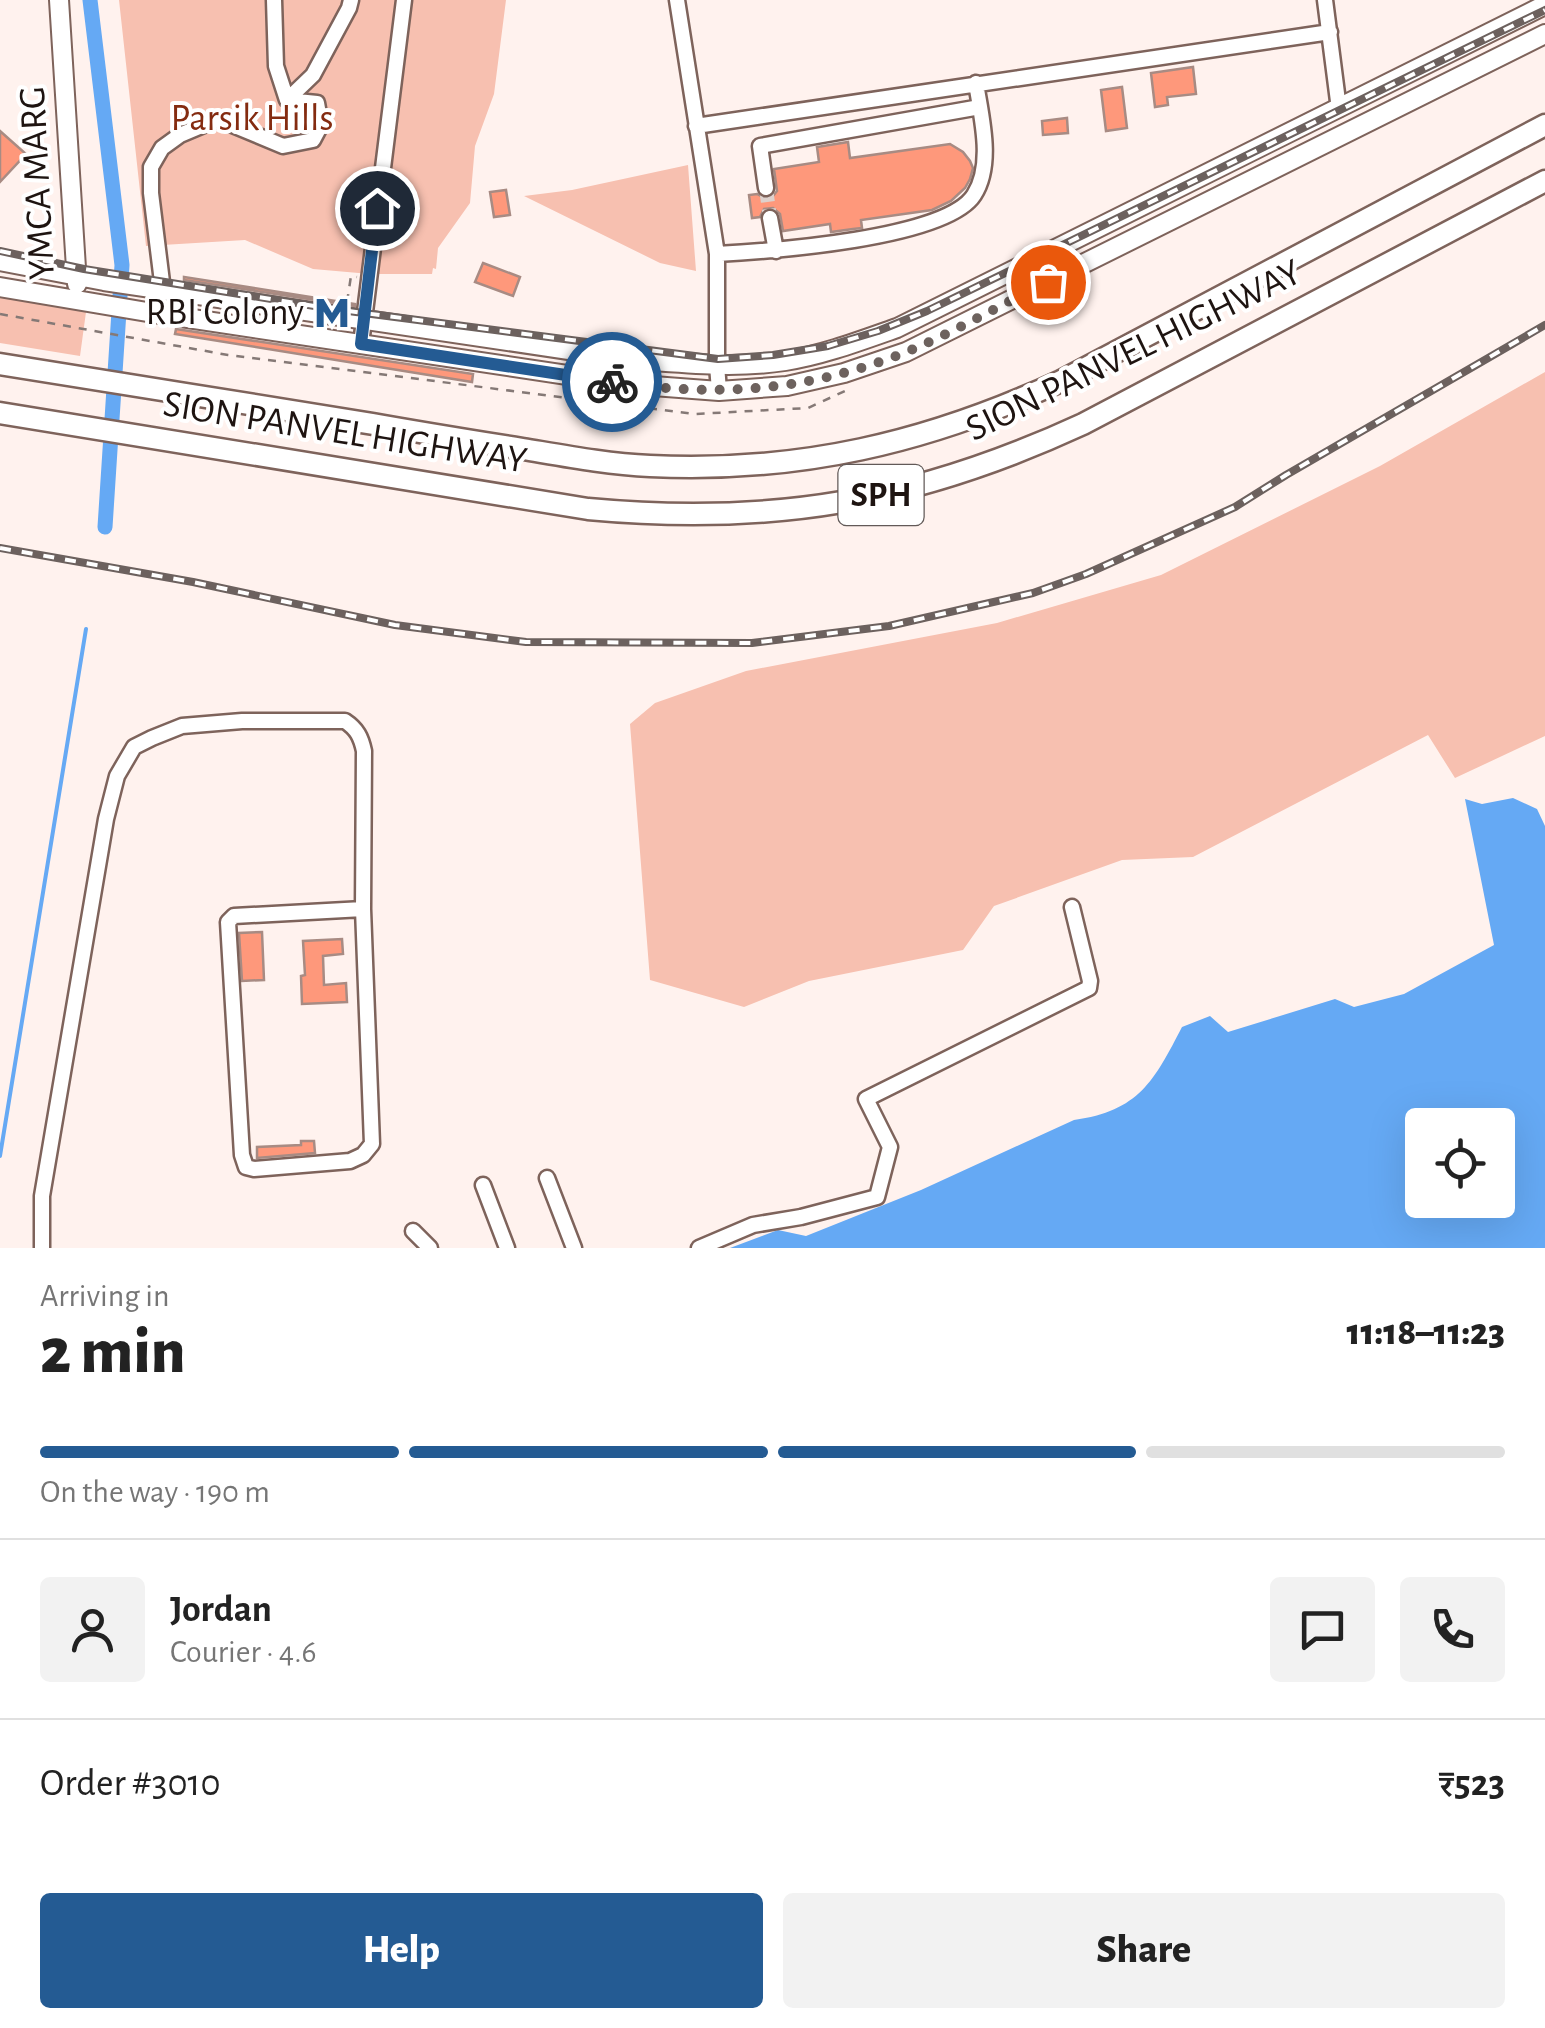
<!DOCTYPE html>
<html lang="en">
<head>
<meta charset="utf-8">
<style>
	:root { --surface:#fff; --page:#f2f2f2; --text:#222; --muted:#767676; --line:#e0e0e0; --accent:#245b93 }
	body { margin:0; font-family:"Alegreya Sans",sans-serif; background:var(--page); color:var(--text); height:100vh; display:flex; flex-direction:column; font-size:38px; white-space:nowrap }
	* { box-sizing:border-box; margin:0 }
	p { font-size:32px; color:var(--muted) }
	.icon { flex:none; width:55px; height:55px; fill:none; stroke:currentColor; stroke-width:2; stroke-linecap:round; stroke-linejoin:round }
	.map { position:relative; height:1248px; overflow:hidden }
	.details { display:flex; flex-direction:column; background:var(--surface); flex:1 }
	.details>* { flex:none }
	.fabs { position:absolute; left:1405px; top:1108px; display:grid; gap:20px }
	.fabs a { display:grid; place-items:center; width:110px; height:110px; border-radius:10px; background:var(--surface); box-shadow:0 10px 40px #0002; font-size:50px }
	.pin { position:absolute; display:grid; place-items:center; width:85px; height:85px; color:#fff; margin:-42px; border:5px solid #fff; border-radius:50%; box-shadow:0 2px 10px #0007 }
	.courier { position:absolute; display:grid; place-items:center; width:100px; height:100px; margin:-50px; border:8px solid #245b93; border-radius:50%; background:#fff; color:#222; box-shadow:0 2px 12px #0007 }
	.overview em { font-style:normal; font-weight:800 }
	.overview div { display:flex; flex-direction:column-reverse }
	.overview { display:flex; align-items:center; justify-content:space-between; height:170px; padding:0 40px }
	h1 { font-size:65px; font-weight:800; line-height:75px }
	.bar { display:grid; grid-template-columns:repeat(4,1fr); gap:15px 10px; align-content:center; height:120px; padding:0 40px }
	.bar i { height:12px; border-radius:8px; background:var(--line) }
	.bar .on { background:var(--accent) }
	.bar p { grid-column:span 4 }
	.line { display:flex; align-items:center; gap:25px; padding:0 40px; border-top:2px solid var(--line) }
	.line div { flex:1 }
	.round { display:grid; place-items:center; flex:none; width:105px; height:105px; border-radius:10px; background:var(--page) }
	.button { display:flex; gap:20px; margin-top:auto; padding:20px 40px }
	.button a { flex:1; height:115px; border-radius:10px; background:var(--accent); color:#fff; font-size:40px; font-weight:800; line-height:115px; text-align:center }
	.button a+a { background:var(--page); color:var(--text) }
	.map>svg:first-child { display:block }
</style>
</head>
<body>
<div class="map">
<svg width="1545" height="1248" viewBox="0 0 1545 1248">
	<rect width="100%" height="100%" fill="#fff2ee"/>
	<!-- green -->
	<path fill="#f7c0b0" d="M119,0H506L494,94L475,146L470,203L438,248L436,269L433,268L432,274H370L313,269L245,240L146,246Z
		M688,165L696,271L660,263L524,196L572,190Z
		M0,297L86,312L80,356L0,343Z
		M1545,372V736L1455,778L1428,735L1193,857L1122,860L994,906L963,950L809,981L744,1007L650,980L630,724L655,703L746,671L997,623L1161,575L1380,466Z"/>
	<!-- water -->
	<path fill="#65a9f4" fill-rule="evenodd" d="M1513,798L1537,809L1545,826V1248H730L778,1230L806,1236L921,1190L1074,1120C1139,1111 1154,1081 1182,1027L1210,1016L1228,1032L1335,999L1354,1007L1404,994L1494,945L1465,799L1482,804ZM1422,1125H1498V1200H1422Z"/>
	<g fill="none" stroke-linecap="round" stroke-linejoin="round">
		<!-- stream -->
		<path stroke="#65a9f4" stroke-width="4" d="M0,1156L86,629"/>
		<!-- canal -->
		<path stroke="#65a9f4" stroke-width="15" d="M90,0L122,265L105,527"/>
	</g>
	<!-- building -->
	<path fill="#fe987b" stroke="#a88b83" stroke-width="2.5" d="M1193,67L1196,94L1167,97L1168,105L1155,107L1151,73Z
		M1122,87L1127,128L1106,131L1101,90Z
		M1067,118L1068,133L1043,135L1042,121Z
		M0,131L26,154L0,182Z
		M848,142L850,158L950,144L963,152L970,161L973,168L970,179L965,188L951,201L932,210L861,220L862,228L853,229L831,232L830,224L783,231L780,214L773,208L764,209L760,217L752,218L749,195L757,194L767,199L773,196L777,191L774,169L819,162L817,147Z
		M506,190L510,215L494,217L490,192Z
		M483,263L520,277L513,296L475,282Z
		M184,277L355,304V306L184,280Z
		M176,329L473,374L472,382L175,334Z
		M262,932L264,980L242,981L239,933Z
		M342,939L343,954L323,956L324,985L346,983L347,1002L302,1004L301,976L305,975L303,941Z
		M301,1141H314L315,1153L257,1158V1147L301,1145Z"/>
	<g fill="none" stroke-linecap="round" stroke-linejoin="round">
		<!-- minor-tunnel -->
		<path stroke="#ddd1cd" stroke-width="14" stroke-dasharray="14 7" stroke-linecap="butt" d="M766,188L770,218"/>
		<defs>
			<path id="minor" d="M274,0L276,66L287,100L313,75L349,8L351,0
				M677,0L717,254V365L719,391
				M1325,0L1339,109
				M696,126L1330,32
				M766,188L760,146L980,107
				M770,218L776,251
				M717,254C770,251 946,239 974,195C994,164 981,116 976,83
				M163,290L151,193V167L162,148L180,135L218,119L283,146L313,140L321,125L317,103L287,100
				M361,344L404,0
				M547,1178L574,1248
				M483,1185L507,1248
				M413,1231L430,1248
				M42,1248V1196L106,819L117,776L134,747L152,738L182,726L242,721H345C357,729 361,737 364,751L363,909L372,1144L363,1155L350,1161L254,1169L246,1167L242,1155L228,922L234,916L363,909
				M699,1248L753,1225L801,1217L877,1197L890,1147L866,1099L1089,988L1090,981L1072,907"/>
			<path id="major" d="M59,0L77,284
				M0,261L104,281L629,359C681,363 733,369 785,361C823,355 860,341 897,328L1545,5
				M0,287L153,313L627,384L719,391L787,386L844,373L906,352L1545,34"/>
			<path id="highway" d="M0,364C124,384 249,404 373,424C423,433 473,441 523,449C565,456 607,464 650,466C798,473 927,443 1061,381L1545,125
				M0,413L588,509C772,526 914,502 1083,424L1545,181"/>
		</defs>
		<!-- minor casing -->
		<use href="#minor" stroke="#7e635b" stroke-width="19"/>
		<!-- major casing -->
		<use href="#major" stroke="#7e635b" stroke-width="22"/>
		<!-- highway casing -->
		<use href="#highway" stroke="#7e635b" stroke-width="25"/>
		<!-- path -->
		<path stroke="#857976" stroke-width="2.5" stroke-dasharray="8 8" stroke-linecap="butt" d="M347,302L351,276L357,277
			M0,314L228,355L695,414L808,408L847,390"/>
		<!-- minor -->
		<use href="#minor" stroke="#fff" stroke-width="14"/>
		<!-- major -->
		<use href="#major" stroke="#fff" stroke-width="18"/>
		<!-- highway -->
		<use href="#highway" stroke="#fff" stroke-width="20"/>
		<defs>
			<path id="rail" d="M0,251L84,269L333,309L718,359L773,355L828,346L878,331L927,311L1545,10
				M0,548L193,582L395,625L526,642L752,643L889,626L1033,593L1086,574L1235,507L1286,475L1545,325"/>
		</defs>
		<!-- rail casing -->
		<use href="#rail" stroke="#6c615e" stroke-width="8"/>
		<!-- rail -->
		<use href="#rail" stroke="#fff" stroke-width="4" stroke-dasharray="11" stroke-linecap="butt"/>
	</g>
	<g fill="none" stroke-linecap="round" stroke-linejoin="round">
		<!-- done -->
		<path stroke="#6d625e" stroke-width="10" stroke-dasharray="0 18" d="M612,382C716,397 805,392 904,353C953,333 1000,305 1048,282"/>
		<!-- route -->
		<path stroke="#245b93" stroke-width="12" d="M377,208L361,344L612,382"/>
	</g>
	<!-- icons -->
	<defs>
		<symbol id="metro-bare" viewBox="-9 -9 18 18"><path d="M-5.5 5V-5H-3L0 0L3-5H5.5V5H3V-.5L0 4L-3-.5V5Z" fill="#245b93" stroke="#fff" stroke-width="2.5" paint-order="stroke"/></symbol>
	</defs>
	<g fill-rule="evenodd">
		<use href="#metro-bare" x="307" y="288" width="50" height="50"/>
	</g>
	<g text-anchor="middle" dominant-baseline="central" stroke-width="8" stroke-linejoin="round" paint-order="stroke">
		<!-- shield labels -->
		<rect fill="#fff" stroke="#625a58" stroke-width="2.5" x="838.5" y="465" width="85" height="60" rx="8"/>
		<g font-size="35" font-weight="bold" fill="#1e1411">
			<text x="881" y="495">SPH</text>
		</g>
		<!-- park labels -->
		<g font-size="38" fill="#842b10" stroke="#fff">
			<text x="252" y="119">Parsik Hills</text>
		</g>
		<!-- street labels -->
		<g font-size="38" fill="#1e1411" stroke="#fff">
			<text transform="translate(38 183) rotate(-93)">YMCA MARG</text>
			<text transform="translate(1134 351) rotate(-26)">SION PANVEL HIGHWAY</text>
			<text transform="translate(345 433) rotate(9)">SION PANVEL HIGHWAY</text>
		</g>
		<!-- poi labels -->
		<g font-size="38" fill="#1e1411" stroke="#fff" text-anchor="end">
			<text x="304" y="313">RBI Colony</text>
		</g>
	</g>
</svg>
<div class="fabs">
<a><svg class="icon" aria-label="locate" viewBox="0 0 24 24"><circle cx="12" cy="12" r="6"/><path d="M12 2v4M12 18v4M2 12h4M18 12h4"/></svg></a>
</div>
<div class="pin" style="left:1048px;top:282px;background:#ea580c"><svg class="icon" aria-label="bag" viewBox="0 0 24 24"><path d="M5 8h14l-1 12H6zM9 8a3 3 0 0 1 6 0"/></svg></div>
<div class="pin" style="left:377px;top:208px;background:#1f2937"><svg class="icon" aria-label="home" viewBox="0 0 24 24"><path d="M3 11l9-7 9 7M6 9v11h12V9"/></svg></div>
<div class="courier" style="left:612px;top:382px"><svg class="icon" aria-label="bike" viewBox="0 0 24 24"><circle cx="6" cy="16" r="4"/><circle cx="18" cy="16" r="4"/><path d="M6 16l4-8h5l3 8M10 8l3 8H6M13 5h3"/></svg></div>
</div>
<section class="details">
<div class="overview"><div><h1>2 min</h1><p>Arriving in</p></div><em>11:18–11:23</em></div>
<div class="bar"><i class="on"></i><i class="on"></i><i class="on"></i><i></i><p>On the way · 190 m</p></div>
<div class="line" style="height:180px"><a class="round"><svg class="icon" aria-label="person" viewBox="0 0 24 24"><circle cx="12" cy="8" r="4"/><path d="M4 21q1-7 8-7t8 7"/></svg></a><div><b>Jordan</b><p>Courier · 4.6</p></div><a class="round"><svg class="icon" aria-label="chat" viewBox="0 0 24 24"><path d="M4 5h16v11H9l-5 4z"/></svg></a><a class="round"><svg class="icon" aria-label="phone" viewBox="0 0 24 24"><path d="M5 4h4l2 5-3 2q2 4 5 5l2-3 5 2v4C11 20 4 13 5 4z"/></svg></a></div>
<div class="line" style="height:130px"><div>Order #3010</div><b>₹523</b></div>
<div class="button"><a>Help</a><a>Share</a></div>
</section>
</body>
</html>
